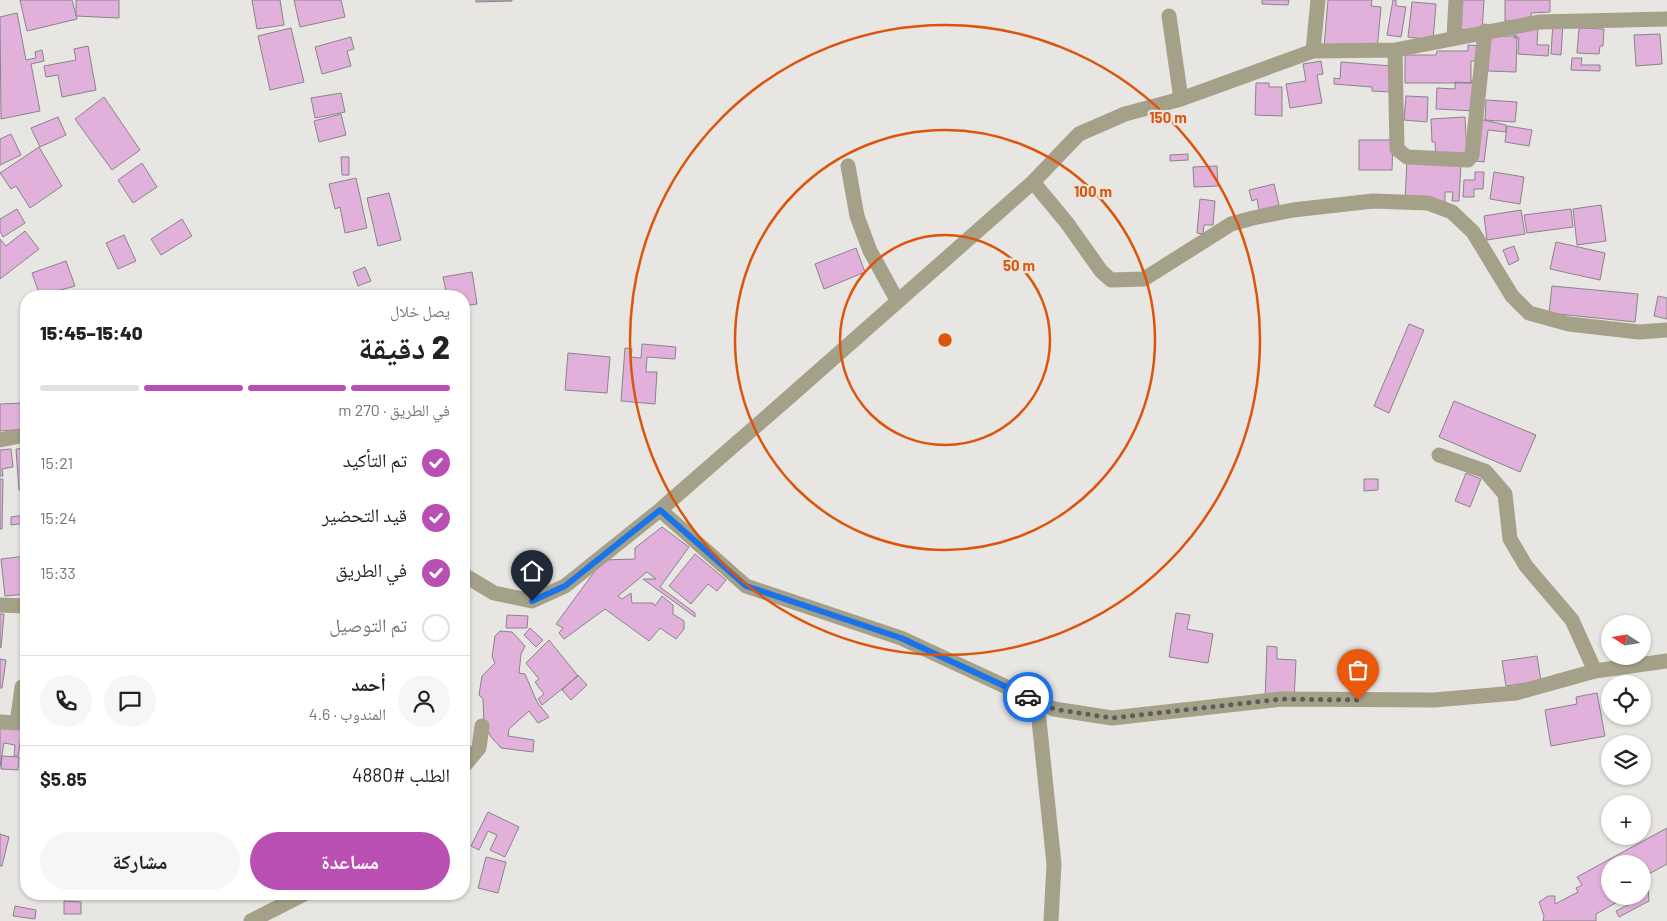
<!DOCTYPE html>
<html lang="ar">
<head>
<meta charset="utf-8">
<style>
	:root { --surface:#fff; --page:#f6f6f6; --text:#222; --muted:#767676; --line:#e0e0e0; --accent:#b94fb2 }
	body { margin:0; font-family:Barlow,"Noto Naskh Arabic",sans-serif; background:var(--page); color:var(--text); direction:rtl; height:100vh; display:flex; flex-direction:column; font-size:19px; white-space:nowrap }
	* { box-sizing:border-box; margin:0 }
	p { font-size:16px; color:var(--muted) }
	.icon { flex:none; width:28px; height:28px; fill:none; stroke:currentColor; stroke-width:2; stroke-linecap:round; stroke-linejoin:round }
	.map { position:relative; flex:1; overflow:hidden; direction:ltr }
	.details { position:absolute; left:20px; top:290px; width:450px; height:610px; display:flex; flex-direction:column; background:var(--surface); border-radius:20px; box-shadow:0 1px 4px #0004; direction:rtl }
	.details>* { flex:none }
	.needle { width:32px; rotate:282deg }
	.controls { position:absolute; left:1601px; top:615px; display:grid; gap:10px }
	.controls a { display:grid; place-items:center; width:50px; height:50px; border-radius:50%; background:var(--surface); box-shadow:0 1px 4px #0004; font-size:25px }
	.pin { position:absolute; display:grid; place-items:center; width:42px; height:42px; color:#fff; margin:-51px -21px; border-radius:50% 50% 50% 0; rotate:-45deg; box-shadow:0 0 5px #0007 }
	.pin .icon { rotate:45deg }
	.courier { position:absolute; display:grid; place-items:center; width:50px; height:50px; margin:-25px; border:4px solid #1a73e8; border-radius:50%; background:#fff; color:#222; box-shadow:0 1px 6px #0007 }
	.headline em { font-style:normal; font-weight:800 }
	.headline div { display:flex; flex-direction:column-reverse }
	.headline { display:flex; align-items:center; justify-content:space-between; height:85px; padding:0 20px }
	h1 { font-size:32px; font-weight:800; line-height:38px }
	.bar { display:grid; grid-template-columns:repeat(4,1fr); gap:8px 5px; align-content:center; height:60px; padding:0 20px }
	.bar i { height:6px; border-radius:4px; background:var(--line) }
	.bar .current { background:var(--accent) }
	.bar p { grid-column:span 4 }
	.line { display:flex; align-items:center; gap:12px; padding:0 20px; border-top:1px solid var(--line) }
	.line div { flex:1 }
	.round { display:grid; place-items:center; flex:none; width:52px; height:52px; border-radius:26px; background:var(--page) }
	ol { padding:0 20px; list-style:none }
	li { display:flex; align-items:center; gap:15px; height:55px }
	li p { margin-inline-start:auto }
	li .icon { padding:5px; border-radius:50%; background:var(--accent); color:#fff; stroke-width:4 }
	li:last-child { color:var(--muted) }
	li i { width:28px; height:28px; border:2px solid var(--line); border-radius:50% }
	.button { display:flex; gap:10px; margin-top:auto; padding:10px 20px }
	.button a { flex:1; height:58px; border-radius:30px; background:var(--accent); color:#fff; font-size:20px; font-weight:800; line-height:58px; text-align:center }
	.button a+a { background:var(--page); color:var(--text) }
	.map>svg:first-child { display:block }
</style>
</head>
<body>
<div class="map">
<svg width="1667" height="921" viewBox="0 0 1667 921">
	<rect width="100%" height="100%" fill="#e7e6e2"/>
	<!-- building -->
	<path fill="#e1b1dc" stroke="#888588" d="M20,0H72L77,19L27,31Z
		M76,0H119V18L76,16Z
		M252,0H280L284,25L257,29Z
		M294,0H341L345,17L300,27Z
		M476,0H512V1L476,2Z
		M1262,0H1289L1288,5L1262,4Z
		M1328,0H1372L1371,6L1381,7L1377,50L1324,47Z
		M1393,0H1396V6L1406,7L1401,37L1387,35Z
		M1460,0H1484L1482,31L1458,29Z
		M1505,0H1550V12L1531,13L1532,21H1505Z
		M1412,2L1436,4L1433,40L1408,37Z
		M17,13L26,60L36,58L35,52L42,50L44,61L31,64L40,111L1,119L0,17Z
		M1553,22L1563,23L1561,55L1551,54Z
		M1515,26L1538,28L1537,45H1549L1548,56L1518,54L1519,38H1514Z
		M291,28L304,82L270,90L258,36Z
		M1579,28L1604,29L1603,46H1600L1599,54L1577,53Z
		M1660,34L1662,64L1636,66L1634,35Z
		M1489,36H1517L1516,72L1488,71Z
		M351,37L354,49L347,51L351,66L322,74L315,47Z
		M1468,45L1479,46V61H1471V83H1405V55H1436L1437,51H1468Z
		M88,46L96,90L62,97L58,75L46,77L44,66L76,60L74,49Z
		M1572,58H1582L1581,65H1600V71L1571,70Z
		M1321,61L1323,74L1317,75L1322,103L1290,108L1286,84L1306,81L1303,64Z
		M1341,62L1392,66L1390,92L1372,91V87L1334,84V78L1340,79Z
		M1472,80L1478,81L1476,111L1436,109L1437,88L1455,89V82L1472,83Z
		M1256,83H1269V87H1282V116L1255,115Z
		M341,93L345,112L315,118L311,98Z
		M1406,96L1428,97L1427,122L1404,120Z
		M104,97L140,150L112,170L75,119Z
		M1486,100L1517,102L1515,122L1485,120Z
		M341,114L346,135L319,142L314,121Z
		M58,117L66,135L40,147L31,128Z
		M1465,117L1467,155L1436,157L1435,142H1432L1431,119Z
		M1479,119L1506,125V132L1488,130L1484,162L1474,161Z
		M1507,126L1532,130L1529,146L1505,142Z
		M11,134L21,155L0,165V139Z
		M1359,140H1393L1392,170H1359Z
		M39,147L62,186L30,208L16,186L11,189L0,173Z
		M1188,154V160L1170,161V155Z
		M341,157H349V175H342Z
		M1407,160L1461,162L1459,201H1452L1453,192H1445V202L1405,201Z
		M142,163L157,187L133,203L118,180Z
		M1217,166L1218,186L1194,187L1193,167Z
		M1475,172H1484L1483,189H1474V197H1463L1464,180H1475Z
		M1494,172L1524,177L1520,204L1490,199Z
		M356,178L367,228L345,233L340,207L335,209L329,184Z
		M1274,184L1279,205L1259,210L1257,199L1252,201L1249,190Z
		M389,193L401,240L378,246L367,198Z
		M1200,199L1215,201L1213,225H1204L1203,234L1197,233Z
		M1601,205L1606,241L1577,245L1573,209Z
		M17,209L25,223L3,237L0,231V219Z
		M1571,209L1573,227L1527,233L1524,215Z
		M1521,210L1525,234L1487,240L1484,216Z
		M182,219L192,236L161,255L151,239Z
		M25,231L39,249L0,279V239L6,246Z
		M124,235L136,261L118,269L106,243Z
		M1556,242L1605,253L1600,280L1550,269Z
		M1514,246L1519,260L1509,265L1503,250Z
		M856,248L865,272L824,289L815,264Z
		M66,261L75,286L40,296L32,273Z
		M365,267L371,281L358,286L353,272Z
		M472,272L477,304L464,306V296H447L443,277Z
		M1552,286L1638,294L1635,322L1549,313Z
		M1658,296L1667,298V319L1654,316Z
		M1409,324L1424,330L1389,413L1374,406Z
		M642,344L676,347L675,359L647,357L646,372H657L655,404L621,401L625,348L632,349L631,357L641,358Z
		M568,353L610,357L607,393L565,390Z
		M1454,401L1536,435L1520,472L1439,437Z
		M24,403L25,429L0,431V404Z
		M26,448V490H19L16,449Z
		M11,449L13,467L2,469L3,476H0V450Z
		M1466,473L1481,479L1470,507L1455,501Z
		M0,479H3L2,529H0Z
		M1364,479H1378V490L1364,491Z
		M26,515V523L11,525V517Z
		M662,527L689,547L660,587L695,613V617L643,579H656L647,572L618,596L622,599L631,593L632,603H653L655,606L662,596L673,605V614L684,621V629L676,639L660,628L649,641L605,609L564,639L559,633L563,628L556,624L603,560L635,559V548Z
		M695,554L726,580L717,591L708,584L691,604L669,586Z
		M26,556V594L5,596L1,559Z
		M1176,613L1190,615L1187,629L1213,634L1208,663L1169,657Z
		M0,614H4L1,648L0,647Z
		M507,615L528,616L527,628H506Z
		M530,628L543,640L536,647L524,635Z
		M500,631L512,632L525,646L521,654L519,673L525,674L537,702L549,717L538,723L529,711L509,729L508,736L534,740L533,752L501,748L491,737L484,724L483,699L479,695L482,676L495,663L492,657L495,636Z
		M549,640L578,676L542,705L538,699L544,694L535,682L539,679L526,663Z
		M1267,646L1277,647V659L1296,660L1294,700L1265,699Z
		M1537,656L1541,681L1506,686L1502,661Z
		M0,659L6,660L2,688H0Z
		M578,675L587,685L571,700L562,690Z
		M1597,693L1605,736L1551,746L1545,710L1577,704L1576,697Z
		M0,722L23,726L18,756H14L15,745L4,743L0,767Z
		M2,756L19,757L18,770L1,769Z
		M488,812L519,827L505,857L490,850L497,835L488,831L479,850L471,846Z
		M1667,828V864L1647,875L1649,901L1619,917L1616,911L1630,904L1629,896H1642V864H1610V896H1628L1596,914V921H1543L1544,916L1539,902L1548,896H1555V904L1578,892L1576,888L1582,885L1577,877Z
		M0,834L9,837L2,866H0Z
		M486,857L506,862L498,893L478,888Z
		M64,901L81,902V914H64Z
		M15,906L36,910L35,919L13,916Z"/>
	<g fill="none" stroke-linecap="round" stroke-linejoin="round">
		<!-- minor -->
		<path stroke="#a4a188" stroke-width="15" d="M1169,16L1181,99
			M1454,37L1456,0
			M1395,50L1397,149L1407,157L1468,160L1472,155L1485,31
			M1313,51L1395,50L1539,22L1667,19
			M848,166L857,216L870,251L897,300
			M1033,182L1067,223L1101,271L1111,280L1144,279L1231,224L1253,218L1293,210L1373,201L1428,203L1452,212L1473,232L1512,296L1529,313L1569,324L1639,332L1667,330
			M0,440L26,435
			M1439,455L1485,471L1505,494L1510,539L1526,566L1572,620L1595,671
			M660,510L746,586L901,638L1054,709L1112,718L1282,699L1434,700L1516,693L1595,671L1667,661
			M464,575L494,593L532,601L565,586L660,510L795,392L1033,182L1079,134L1125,114L1181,99L1313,51L1318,0
			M0,605L26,606
			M1037,701L1054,864L1051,921
			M0,722L17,723L22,687H26
			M464,766L479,748L482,726
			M251,921L304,894"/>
	</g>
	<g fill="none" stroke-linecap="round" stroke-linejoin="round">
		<!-- done -->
		<path stroke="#5d5c5a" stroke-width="5" stroke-dasharray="0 9" d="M1028,697L1054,709L1112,718L1282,699L1358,700"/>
		<!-- route -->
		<path stroke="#1a73e8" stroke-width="6" d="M532,601L565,586L660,510L746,586L901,638L1028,697"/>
	</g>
	<!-- distance rings -->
	<g fill="none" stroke="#dd550c" stroke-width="2.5">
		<circle cx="945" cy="340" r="105"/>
		<circle cx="945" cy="340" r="210"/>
		<circle cx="945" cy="340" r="315"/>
	</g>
	<circle cx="945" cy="340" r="8" fill="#dd550c" stroke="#e7e6e2" stroke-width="2.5"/>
	<g font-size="15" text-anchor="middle" font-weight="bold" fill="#dd550c" stroke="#e7e6e2" stroke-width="4.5" stroke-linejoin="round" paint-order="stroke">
		<text x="1168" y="123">150 m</text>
		<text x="1093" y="197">100 m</text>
		<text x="1019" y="271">50 m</text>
	</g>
</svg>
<div class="controls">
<a><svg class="needle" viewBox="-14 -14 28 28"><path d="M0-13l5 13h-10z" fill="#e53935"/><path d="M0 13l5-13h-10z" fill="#767676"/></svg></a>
<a><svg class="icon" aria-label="locate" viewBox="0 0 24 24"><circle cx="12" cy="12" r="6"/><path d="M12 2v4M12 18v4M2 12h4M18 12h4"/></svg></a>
<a><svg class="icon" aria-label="layers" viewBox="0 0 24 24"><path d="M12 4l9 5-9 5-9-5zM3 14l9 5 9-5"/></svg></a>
<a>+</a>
<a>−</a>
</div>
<div class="pin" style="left:1358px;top:700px;background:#ea580c"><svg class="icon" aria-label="bag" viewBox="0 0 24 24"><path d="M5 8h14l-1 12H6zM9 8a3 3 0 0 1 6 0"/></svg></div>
<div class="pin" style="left:532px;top:601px;background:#1f2937"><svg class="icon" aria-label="home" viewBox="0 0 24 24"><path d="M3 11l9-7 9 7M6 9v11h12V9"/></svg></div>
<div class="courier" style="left:1028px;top:697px"><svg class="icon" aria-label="car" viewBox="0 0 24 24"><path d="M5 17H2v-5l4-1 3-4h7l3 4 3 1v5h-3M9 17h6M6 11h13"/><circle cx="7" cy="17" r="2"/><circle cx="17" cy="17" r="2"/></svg></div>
<section class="details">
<div class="headline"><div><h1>2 دقيقة</h1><p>يصل خلال</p></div><em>15:40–15:45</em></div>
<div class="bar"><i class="current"></i><i class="current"></i><i class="current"></i><i></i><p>في الطريق · 270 m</p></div>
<ol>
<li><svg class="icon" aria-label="check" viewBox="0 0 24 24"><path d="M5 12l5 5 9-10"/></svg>تم التأكيد<p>15:21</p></li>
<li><svg class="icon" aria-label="check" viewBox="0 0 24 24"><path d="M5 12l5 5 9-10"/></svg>قيد التحضير<p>15:24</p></li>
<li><svg class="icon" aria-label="check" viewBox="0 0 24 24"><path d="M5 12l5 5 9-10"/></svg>في الطريق<p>15:33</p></li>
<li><i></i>تم التوصيل</li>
</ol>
<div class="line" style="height:90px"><a class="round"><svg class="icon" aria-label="person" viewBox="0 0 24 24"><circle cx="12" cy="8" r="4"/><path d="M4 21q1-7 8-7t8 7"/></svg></a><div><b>أحمد</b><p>المندوب · 4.6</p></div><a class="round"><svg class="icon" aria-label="chat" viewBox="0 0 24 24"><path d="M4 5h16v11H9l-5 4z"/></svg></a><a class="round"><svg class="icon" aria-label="phone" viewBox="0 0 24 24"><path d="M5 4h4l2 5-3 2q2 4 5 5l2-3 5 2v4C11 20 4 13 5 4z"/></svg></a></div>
<div class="line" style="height:65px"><div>الطلب #4880</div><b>$5.85</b></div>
<div class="button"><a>مساعدة</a><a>مشاركة</a></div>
</section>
</div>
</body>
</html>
